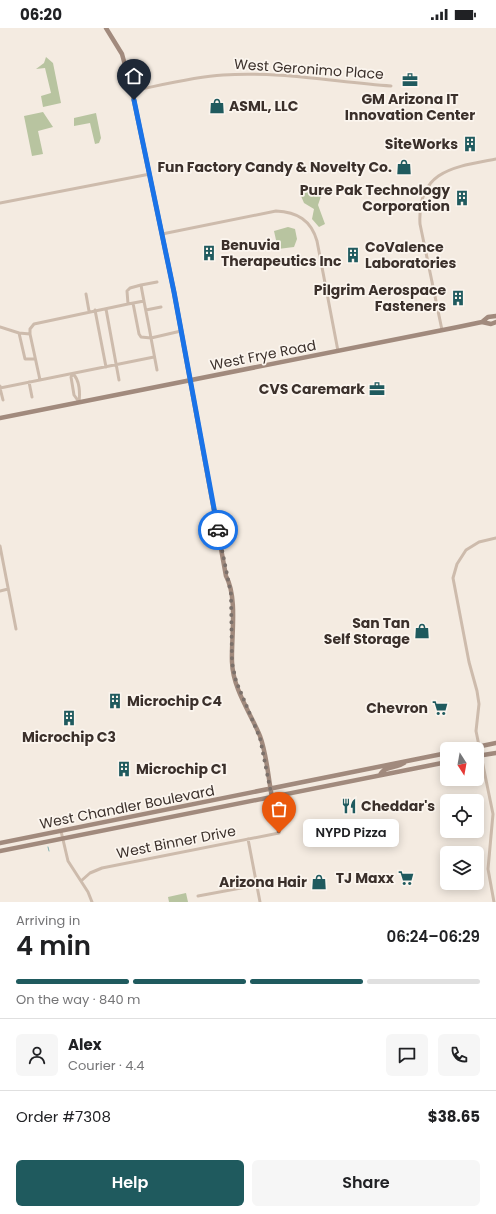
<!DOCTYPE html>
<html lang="en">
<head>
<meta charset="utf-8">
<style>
	:root { --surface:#fff; --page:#f6f6f6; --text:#202124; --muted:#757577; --line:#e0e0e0; --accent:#1f5a5e }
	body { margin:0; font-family:Poppins,sans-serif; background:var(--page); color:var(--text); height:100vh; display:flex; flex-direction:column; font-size:15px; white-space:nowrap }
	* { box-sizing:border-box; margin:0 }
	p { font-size:13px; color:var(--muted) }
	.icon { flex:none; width:22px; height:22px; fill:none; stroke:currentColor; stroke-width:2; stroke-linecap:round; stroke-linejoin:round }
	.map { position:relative; height:874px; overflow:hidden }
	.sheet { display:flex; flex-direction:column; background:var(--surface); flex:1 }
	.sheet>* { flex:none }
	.needle { width:26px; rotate:169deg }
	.fabs { position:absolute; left:440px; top:714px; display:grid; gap:8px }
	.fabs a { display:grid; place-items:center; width:44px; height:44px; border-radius:6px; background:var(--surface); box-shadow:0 2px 10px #0003; font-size:20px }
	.pin { position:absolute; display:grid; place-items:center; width:34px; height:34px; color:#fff; margin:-41px -17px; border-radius:50% 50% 50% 0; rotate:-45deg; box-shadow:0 0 4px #0007 }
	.pin .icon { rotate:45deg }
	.courier { position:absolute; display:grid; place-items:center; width:40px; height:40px; margin:-20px; border:3px solid #1a73e8; border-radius:50%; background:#fff; color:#222; box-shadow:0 1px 5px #0007 }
	.bubble { position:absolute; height:28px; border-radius:6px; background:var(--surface); box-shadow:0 2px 10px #0003; font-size:13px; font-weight:600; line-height:28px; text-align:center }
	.summary em { font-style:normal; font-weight:600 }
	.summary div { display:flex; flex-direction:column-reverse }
	.summary { display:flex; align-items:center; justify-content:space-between; height:68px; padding:0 16px }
	h1 { font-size:26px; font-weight:600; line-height:30px }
	.bar { display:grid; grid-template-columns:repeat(4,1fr); gap:6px 4px; align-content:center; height:48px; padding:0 16px }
	.bar i { height:5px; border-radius:3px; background:var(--line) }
	.bar .active { background:var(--accent) }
	.bar p { grid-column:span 4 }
	.line { display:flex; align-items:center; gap:10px; padding:0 16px; border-top:1px solid var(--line) }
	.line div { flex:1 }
	.round { display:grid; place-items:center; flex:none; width:42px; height:42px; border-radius:6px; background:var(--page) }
	.action { display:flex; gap:8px; margin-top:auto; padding:8px 16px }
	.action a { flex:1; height:46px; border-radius:6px; background:var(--accent); color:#fff; font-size:16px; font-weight:600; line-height:46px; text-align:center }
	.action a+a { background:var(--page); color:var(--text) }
	.status { display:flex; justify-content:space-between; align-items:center; height:28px; padding:0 20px; background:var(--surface); direction:ltr }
	.status svg { height:11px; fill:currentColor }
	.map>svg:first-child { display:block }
</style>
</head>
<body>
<div class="status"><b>06:20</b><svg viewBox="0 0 49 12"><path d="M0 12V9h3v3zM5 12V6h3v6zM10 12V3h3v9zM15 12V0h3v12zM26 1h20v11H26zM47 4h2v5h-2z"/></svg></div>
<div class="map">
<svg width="496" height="874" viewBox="0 0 496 874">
	<rect width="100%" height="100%" fill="#f4ebe1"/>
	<!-- green -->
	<path fill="#b8c4a0" d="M46,29L53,35L61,75L43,79L41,68L51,65L45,40L36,41L44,35Z
		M43,84L53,99L38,103L43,126L32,128L24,88Z
		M96,85L101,110L99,115L95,116L90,95L74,98V90Z
		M319,158L321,168L318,177L325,196L319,199L312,191L314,181L304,175L301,168L310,160Z
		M288,199L295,201L297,211L294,219L278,221L274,203Z
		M186,865L188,874H169L168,869Z"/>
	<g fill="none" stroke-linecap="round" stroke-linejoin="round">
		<!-- stream -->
		<path stroke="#7fb0b2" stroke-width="1" d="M283,770L284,777
			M48,819L49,823"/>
		<!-- street -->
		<path stroke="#cdbbac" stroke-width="3" d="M132,63C162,57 192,49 223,47C278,43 335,54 391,58
			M0,175L150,146
			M162,206L276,183C297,184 311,192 317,213L338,323
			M141,257L157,254
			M86,266L89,283
			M133,275L139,306L141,309L151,310C148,292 144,275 141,257L130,260L127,263L128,276L144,273
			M106,281L119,352
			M95,282L106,339
			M146,282L161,279
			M0,299L19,305
			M442,302L420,196C417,142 454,139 496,131
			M30,306L19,305L25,331H35
			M157,342L151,310L181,303
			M73,346L71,349L74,367L79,374
			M73,346C80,352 80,366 79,374
			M40,352L30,306V301L34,296L128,276
			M29,354L32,369
			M0,358V360L154,329
			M0,360L3,372
			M0,518L16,601
			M0,563L8,561
			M61,803L68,833L88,864L92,874
			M248,811L260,874
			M81,853L90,845L102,840L279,805L272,769
			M198,868L257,857
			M494,874L488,841L493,786L476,703L479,676L477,663L469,634L453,550L457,536L466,522L479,514L496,510"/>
		<!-- secondary -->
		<path stroke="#a18a7d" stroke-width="4.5" d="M106,0L122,26L132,63L174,264L226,548C238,570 231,610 232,634C233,661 250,684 260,708C267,727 268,749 272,769
			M482,294L491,296L496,294
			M0,390L458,299L482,294L488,289L496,288
			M467,721L496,715
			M477,728L496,725
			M380,747C384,738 397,740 404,735
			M0,815L447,725
			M0,823L447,734"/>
	</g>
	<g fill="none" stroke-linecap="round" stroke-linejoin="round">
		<!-- done -->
		<path stroke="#7c716b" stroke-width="4" stroke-dasharray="0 7.2" d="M218,502L231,566L232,635L236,653L260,710L279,805"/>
		<!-- route -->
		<path stroke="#1a73e8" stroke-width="5" d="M134,72L174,264L218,502"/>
	</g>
	<!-- icons -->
	<defs>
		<symbol id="office-bare" viewBox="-9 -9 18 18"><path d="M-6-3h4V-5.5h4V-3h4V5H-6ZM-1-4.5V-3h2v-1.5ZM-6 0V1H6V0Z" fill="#1f5a5e" stroke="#fbf5ee" stroke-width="2.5" paint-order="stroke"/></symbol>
		<symbol id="shop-bare" viewBox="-9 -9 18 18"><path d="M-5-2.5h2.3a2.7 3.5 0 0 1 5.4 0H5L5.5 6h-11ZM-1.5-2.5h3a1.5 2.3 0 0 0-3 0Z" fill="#1f5a5e" stroke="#fbf5ee" stroke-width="2.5" paint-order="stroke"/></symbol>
		<symbol id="building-bare" viewBox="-9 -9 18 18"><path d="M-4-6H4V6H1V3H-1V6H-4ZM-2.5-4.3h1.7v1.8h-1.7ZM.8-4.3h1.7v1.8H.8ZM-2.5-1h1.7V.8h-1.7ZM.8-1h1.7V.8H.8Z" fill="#1f5a5e" stroke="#fbf5ee" stroke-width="2.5" paint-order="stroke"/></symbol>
		<symbol id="supermarket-bare" viewBox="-9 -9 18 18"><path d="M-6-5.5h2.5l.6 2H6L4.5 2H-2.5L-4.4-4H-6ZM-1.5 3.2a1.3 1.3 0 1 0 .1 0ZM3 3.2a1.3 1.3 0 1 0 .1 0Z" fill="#1f5a5e" stroke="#fbf5ee" stroke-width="2.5" paint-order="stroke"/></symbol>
		<symbol id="restaurant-bare" viewBox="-9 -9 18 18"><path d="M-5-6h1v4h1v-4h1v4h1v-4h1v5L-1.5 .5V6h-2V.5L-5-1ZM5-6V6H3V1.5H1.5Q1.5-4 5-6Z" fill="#1f5a5e" stroke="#fbf5ee" stroke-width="2.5" paint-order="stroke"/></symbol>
	</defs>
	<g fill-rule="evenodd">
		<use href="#office-bare" x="399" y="41" width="22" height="22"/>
		<use href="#shop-bare" x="206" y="67" width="22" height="22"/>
		<use href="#building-bare" x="459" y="105" width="22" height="22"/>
		<use href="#shop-bare" x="393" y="128" width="22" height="22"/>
		<use href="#building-bare" x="451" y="159" width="22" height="22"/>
		<use href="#building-bare" x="198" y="214" width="22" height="22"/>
		<use href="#building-bare" x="342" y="216" width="22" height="22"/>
		<use href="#building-bare" x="447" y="259" width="22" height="22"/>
		<use href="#office-bare" x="366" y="350" width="22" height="22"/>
		<use href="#shop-bare" x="411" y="592" width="22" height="22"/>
		<use href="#building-bare" x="104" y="662" width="22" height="22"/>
		<use href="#supermarket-bare" x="429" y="669" width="22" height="22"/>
		<use href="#building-bare" x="58" y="679" width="22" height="22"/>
		<use href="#building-bare" x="113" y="730" width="22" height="22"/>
		<use href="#restaurant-bare" x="338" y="767" width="22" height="22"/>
		<use href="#supermarket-bare" x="395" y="839" width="22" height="22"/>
		<use href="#shop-bare" x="308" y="843" width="22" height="22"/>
	</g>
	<g text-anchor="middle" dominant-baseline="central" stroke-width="3.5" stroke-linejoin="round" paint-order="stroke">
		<!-- street labels -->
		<g font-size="14" fill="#3b302b" stroke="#fbf5ee">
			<text transform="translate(309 41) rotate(4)">West Geronimo Place</text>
			<text transform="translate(263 327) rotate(-11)">West Frye Road</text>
			<text transform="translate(127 779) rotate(-11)">West Chandler Boulevard</text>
			<text transform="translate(176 814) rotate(-11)">West Binner Drive</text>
		</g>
		<!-- poi labels -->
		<g font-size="14" font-weight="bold" fill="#3b302b" stroke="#fbf5ee" text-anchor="end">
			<text x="410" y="71" text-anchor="middle">GM Arizona IT<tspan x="410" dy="16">Innovation Center</tspan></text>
			<text x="229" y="78" text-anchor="start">ASML, LLC</text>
			<text x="458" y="116">SiteWorks</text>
			<text x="392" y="139">Fun Factory Candy &amp; Novelty Co.</text>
			<text x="450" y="162">Pure Pak Technology<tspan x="450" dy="16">Corporation</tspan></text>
			<text x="221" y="217" text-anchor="start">Benuvia<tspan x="221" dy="16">Therapeutics Inc</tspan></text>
			<text x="365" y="219" text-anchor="start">CoValence<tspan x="365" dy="16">Laboratories</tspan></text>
			<text x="446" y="262">Pilgrim Aerospace<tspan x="446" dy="16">Fasteners</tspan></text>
			<text x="365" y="361">CVS Caremark</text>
			<text x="410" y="595">San Tan<tspan x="410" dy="16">Self Storage</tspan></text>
			<text x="127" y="673" text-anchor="start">Microchip C4</text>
			<text x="428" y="680">Chevron</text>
			<text x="69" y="709" text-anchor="middle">Microchip C3</text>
			<text x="136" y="741" text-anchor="start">Microchip C1</text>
			<text x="361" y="778" text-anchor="start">Cheddar's</text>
			<text x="394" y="850">TJ Maxx</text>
			<text x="307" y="854">Arizona Hair</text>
		</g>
	</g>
</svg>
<div class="fabs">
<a><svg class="needle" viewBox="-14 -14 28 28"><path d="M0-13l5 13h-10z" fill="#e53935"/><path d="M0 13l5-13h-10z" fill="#757577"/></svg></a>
<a><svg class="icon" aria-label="locate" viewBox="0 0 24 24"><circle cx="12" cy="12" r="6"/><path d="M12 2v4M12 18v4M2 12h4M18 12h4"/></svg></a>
<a><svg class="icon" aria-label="layers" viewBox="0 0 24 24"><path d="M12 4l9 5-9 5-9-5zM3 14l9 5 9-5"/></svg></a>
</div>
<div class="pin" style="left:279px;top:805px;background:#ea580c"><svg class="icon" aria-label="bag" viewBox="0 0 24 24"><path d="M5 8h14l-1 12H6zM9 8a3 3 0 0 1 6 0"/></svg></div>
<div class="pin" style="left:134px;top:72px;background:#1f2937"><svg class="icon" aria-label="home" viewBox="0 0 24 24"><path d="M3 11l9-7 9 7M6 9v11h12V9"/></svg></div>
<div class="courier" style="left:218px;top:502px"><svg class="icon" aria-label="car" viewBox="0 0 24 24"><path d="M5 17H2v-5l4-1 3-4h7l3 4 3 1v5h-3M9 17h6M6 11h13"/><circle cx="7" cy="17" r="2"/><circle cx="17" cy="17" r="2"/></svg></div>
<div class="bubble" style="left:303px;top:791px;width:96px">NYPD Pizza</div>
</div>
<section class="sheet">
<div class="summary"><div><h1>4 min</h1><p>Arriving in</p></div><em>06:24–06:29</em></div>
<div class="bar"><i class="active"></i><i class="active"></i><i class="active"></i><i></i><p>On the way · 840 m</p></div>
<div class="line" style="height:72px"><a class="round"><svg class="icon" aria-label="person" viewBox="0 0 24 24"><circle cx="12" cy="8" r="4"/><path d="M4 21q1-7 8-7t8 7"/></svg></a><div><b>Alex</b><p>Courier · 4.4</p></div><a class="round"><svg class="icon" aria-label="chat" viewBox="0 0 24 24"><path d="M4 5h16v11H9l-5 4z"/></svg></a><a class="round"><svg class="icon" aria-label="phone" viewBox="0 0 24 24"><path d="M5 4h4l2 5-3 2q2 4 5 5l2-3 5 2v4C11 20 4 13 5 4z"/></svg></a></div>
<div class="line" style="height:52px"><div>Order #7308</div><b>$38.65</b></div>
<div class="action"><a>Help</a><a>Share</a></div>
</section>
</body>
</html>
